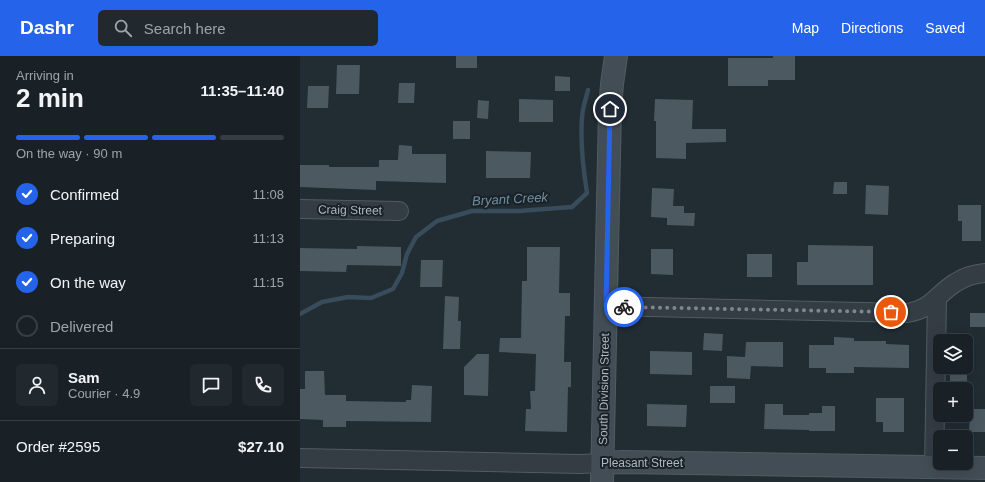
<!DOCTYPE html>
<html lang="en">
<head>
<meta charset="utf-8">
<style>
	:root { --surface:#192126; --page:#22292e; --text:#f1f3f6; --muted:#9fa3a7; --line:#373e43; --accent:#2563eb }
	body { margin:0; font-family:Arial,sans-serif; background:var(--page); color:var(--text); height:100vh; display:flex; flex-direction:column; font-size:15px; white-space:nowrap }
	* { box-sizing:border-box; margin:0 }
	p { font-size:13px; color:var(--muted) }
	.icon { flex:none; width:22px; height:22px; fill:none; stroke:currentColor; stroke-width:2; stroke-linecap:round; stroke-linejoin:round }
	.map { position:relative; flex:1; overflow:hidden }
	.sheet { display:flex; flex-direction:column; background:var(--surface); width:300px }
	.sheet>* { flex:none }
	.tools { position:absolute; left:633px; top:278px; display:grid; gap:8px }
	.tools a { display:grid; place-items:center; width:40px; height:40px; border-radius:6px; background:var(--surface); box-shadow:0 4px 16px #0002,0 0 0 1px var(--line); font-size:20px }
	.pin { position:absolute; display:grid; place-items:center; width:34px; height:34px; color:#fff; margin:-17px; border:2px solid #fff; border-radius:50%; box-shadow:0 1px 4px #0007 }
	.courier { position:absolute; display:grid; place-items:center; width:40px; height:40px; margin:-20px; border:3px solid #2563eb; border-radius:50%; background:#fff; color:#222; box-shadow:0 1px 5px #0007 }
	.head em { font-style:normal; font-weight:700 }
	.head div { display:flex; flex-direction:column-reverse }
	.head { display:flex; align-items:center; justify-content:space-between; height:68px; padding:0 16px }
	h1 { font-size:26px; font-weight:700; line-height:30px }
	.bar { display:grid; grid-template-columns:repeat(4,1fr); gap:6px 4px; align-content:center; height:48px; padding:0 16px }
	.bar i { height:5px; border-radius:3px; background:var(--line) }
	.bar .on { background:var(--accent) }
	.bar p { grid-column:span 4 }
	.line { display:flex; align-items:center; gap:10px; padding:0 16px; border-top:1px solid var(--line) }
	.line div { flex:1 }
	.round { display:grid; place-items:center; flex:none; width:42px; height:42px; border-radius:6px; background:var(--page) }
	ol { padding:0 16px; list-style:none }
	li { display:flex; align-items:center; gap:12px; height:44px }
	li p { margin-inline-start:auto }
	li .icon { padding:4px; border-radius:50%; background:var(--accent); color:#fff; stroke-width:4 }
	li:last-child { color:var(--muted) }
	li i { width:22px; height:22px; border:2px solid var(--line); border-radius:50% }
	header { display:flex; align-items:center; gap:24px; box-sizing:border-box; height:56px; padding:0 20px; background:var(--accent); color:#fff }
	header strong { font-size:19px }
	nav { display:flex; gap:22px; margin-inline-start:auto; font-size:14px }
	.search { width:280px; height:36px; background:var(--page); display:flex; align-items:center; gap:10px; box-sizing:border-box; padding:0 14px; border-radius:6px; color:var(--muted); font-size:15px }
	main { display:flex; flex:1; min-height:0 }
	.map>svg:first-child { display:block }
</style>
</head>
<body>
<header>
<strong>Dashr</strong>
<div class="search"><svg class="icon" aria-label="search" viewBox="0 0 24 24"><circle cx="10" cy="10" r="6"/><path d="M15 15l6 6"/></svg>Search here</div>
<nav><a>Map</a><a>Directions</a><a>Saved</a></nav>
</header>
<main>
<section class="sheet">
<div class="head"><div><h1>2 min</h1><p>Arriving in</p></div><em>11:35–11:40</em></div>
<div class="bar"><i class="on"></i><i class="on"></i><i class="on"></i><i></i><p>On the way · 90 m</p></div>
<ol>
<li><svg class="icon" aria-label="check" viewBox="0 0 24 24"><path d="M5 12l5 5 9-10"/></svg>Confirmed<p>11:08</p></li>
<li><svg class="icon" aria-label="check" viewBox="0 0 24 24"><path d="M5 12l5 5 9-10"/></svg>Preparing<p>11:13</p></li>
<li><svg class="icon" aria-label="check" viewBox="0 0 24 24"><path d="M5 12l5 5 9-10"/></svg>On the way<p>11:15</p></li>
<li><i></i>Delivered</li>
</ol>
<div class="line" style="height:72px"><a class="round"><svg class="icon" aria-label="person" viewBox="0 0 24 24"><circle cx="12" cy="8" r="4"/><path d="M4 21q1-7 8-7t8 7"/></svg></a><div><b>Sam</b><p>Courier · 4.9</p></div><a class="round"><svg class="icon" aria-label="chat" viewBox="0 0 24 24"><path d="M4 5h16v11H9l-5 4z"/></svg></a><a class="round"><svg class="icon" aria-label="phone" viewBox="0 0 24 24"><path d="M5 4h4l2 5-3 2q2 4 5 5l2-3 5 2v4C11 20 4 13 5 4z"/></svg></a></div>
<div class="line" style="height:52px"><div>Order #2595</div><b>$27.10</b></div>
</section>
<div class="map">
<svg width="685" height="426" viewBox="0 0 685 426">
	<rect width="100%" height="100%" fill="#212c33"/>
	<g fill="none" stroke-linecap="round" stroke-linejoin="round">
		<!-- stream -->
		<path stroke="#384c5b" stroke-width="4.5" d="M0,258L22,246L48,241L71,242L93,233L102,217L107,198L116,181L137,165L172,155H219L272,151L287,137C283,112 280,87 282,62C282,53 286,43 288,34"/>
	</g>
	<!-- building -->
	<path fill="#4c5961" d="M156,0H177V12H156Z
		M473,0H495V24H468V30H428V2H473Z
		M37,9H60L59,38H36Z
		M255,20L270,21V35H255Z
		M99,27H115L114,47H98Z
		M8,30H29L28,52H7Z
		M219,43L253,44V66H219Z
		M355,43L393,44L392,73H426V86L386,87V103L356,102V65H354Z
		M178,44L189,45L188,63L177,62Z
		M153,65H170V83H153Z
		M99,89L112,90V98H146V127L76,125V134L0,131V109H29V111H79V104H98Z
		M186,95L231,96L230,122H186Z
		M534,126H547V138H533Z
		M566,129L589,130L588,159L565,158Z
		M352,132L374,133L373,150H384V157H395L394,170L367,169V162L351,161Z
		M658,149H681V185H662V165H658Z
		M508,189L573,190V229H497V206H508Z
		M57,190L101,191V210L47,209L46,216L0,215V192L57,193Z
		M227,191H260L259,237H270V260H265L264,306H271V331H268L267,376L225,375L226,353H231L230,335H235L236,298L199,296L200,282H221L222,225H227Z
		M351,193H373V219L351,218Z
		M447,198H472V221H447Z
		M121,204H143L142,231H120Z
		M145,240L159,241L158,265H161L160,293H143Z
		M670,257H685V271H670Z
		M404,277L423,278L422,295L403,294Z
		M534,281L554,282V285H586V288L609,289V312L554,311V317H526V312H509V289H534Z
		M446,286H483V311L451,310L450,323L427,322V300L445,301Z
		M350,295L392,296V319L350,318Z
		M177,298H189L188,340L164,339V311Z
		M5,315H24L25,339H46V345L106,346V344H111L112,329L132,330L131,366L46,365V371H23V364L0,363V333H5Z
		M667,318V331H650V319Z
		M410,330H435V347H410Z
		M576,342H604V376H583V366H576Z
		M347,348L387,349L386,371L347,370Z
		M465,348H483V359H509V357H522V350H535V375H509V374L464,373Z
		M670,353H685V376H669Z"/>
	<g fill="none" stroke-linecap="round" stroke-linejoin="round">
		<defs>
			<path id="street" d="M0,153L99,155
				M306,250L607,257C632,253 636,239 655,227C664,221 674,218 685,217
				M0,402L280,408L303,407
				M634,411L637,242"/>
			<path id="secondary" d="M303,407L323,406L685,412
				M302,426L310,53L312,28L316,0"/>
		</defs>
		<!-- street casing -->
		<use href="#street" stroke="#515b62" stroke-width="20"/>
		<!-- secondary casing -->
		<use href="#secondary" stroke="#515b62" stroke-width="24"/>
		<!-- street -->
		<use href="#street" stroke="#343d44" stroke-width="18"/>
		<!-- secondary -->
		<use href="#secondary" stroke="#424d56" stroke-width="22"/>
	</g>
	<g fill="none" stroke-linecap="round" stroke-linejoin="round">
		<!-- done -->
		<path stroke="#7d878f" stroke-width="4" stroke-dasharray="0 7.2" d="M324,251L591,256"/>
		<!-- route -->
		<path stroke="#2563eb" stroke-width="5" d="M310,53L306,250L324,251"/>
	</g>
	<g text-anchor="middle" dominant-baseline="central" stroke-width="4" stroke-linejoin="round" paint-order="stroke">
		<!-- street labels -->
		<g font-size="12" fill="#aeb8c1" stroke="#192228">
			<text transform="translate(50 154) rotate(1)">Craig Street</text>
			<text transform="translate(304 333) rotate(-89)">South Division Street</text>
			<text x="342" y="407">Pleasant Street</text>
		</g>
		<!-- water labels -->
		<g font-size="13" font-style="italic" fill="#718fa1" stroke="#192228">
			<text transform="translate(210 143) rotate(-3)">Bryant Creek</text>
		</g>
	</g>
</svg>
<div class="tools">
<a><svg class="icon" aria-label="layers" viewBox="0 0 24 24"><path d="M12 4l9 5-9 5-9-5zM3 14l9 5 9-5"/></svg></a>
<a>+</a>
<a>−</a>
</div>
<div class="pin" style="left:591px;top:256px;background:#ea580c"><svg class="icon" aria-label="bag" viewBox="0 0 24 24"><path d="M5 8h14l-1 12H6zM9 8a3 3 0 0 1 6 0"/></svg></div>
<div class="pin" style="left:310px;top:53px;background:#1f2937"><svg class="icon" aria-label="home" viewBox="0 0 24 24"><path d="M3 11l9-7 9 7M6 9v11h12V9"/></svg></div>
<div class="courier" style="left:324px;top:251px"><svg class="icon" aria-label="bike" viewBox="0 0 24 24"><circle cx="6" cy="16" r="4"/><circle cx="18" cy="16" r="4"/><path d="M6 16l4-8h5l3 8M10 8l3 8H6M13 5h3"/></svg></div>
</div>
</main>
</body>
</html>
